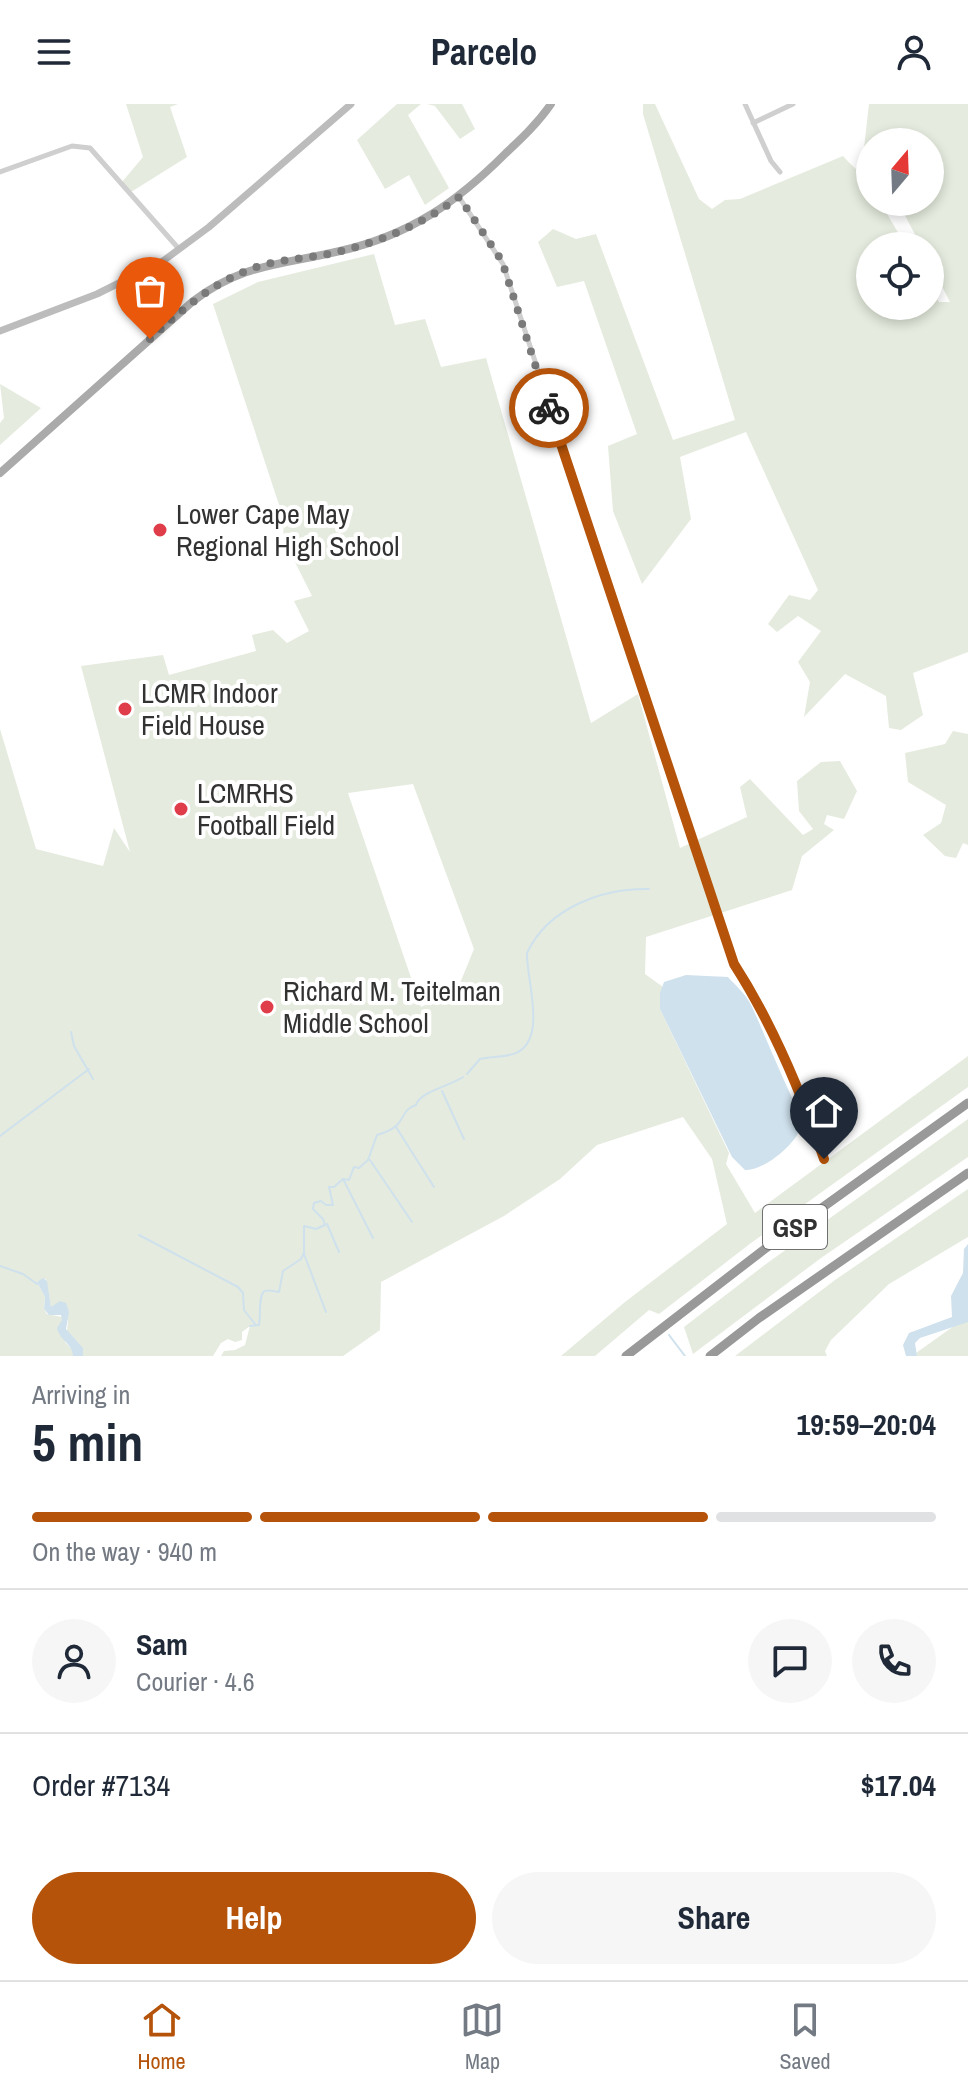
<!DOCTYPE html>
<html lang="en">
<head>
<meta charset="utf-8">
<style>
	:root { --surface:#fff; --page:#f6f6f7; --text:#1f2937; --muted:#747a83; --line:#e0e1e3; --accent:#b45309 }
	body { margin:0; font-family:"Archivo Narrow",sans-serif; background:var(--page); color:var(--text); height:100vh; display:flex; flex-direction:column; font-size:30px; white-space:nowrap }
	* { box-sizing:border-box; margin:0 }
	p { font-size:26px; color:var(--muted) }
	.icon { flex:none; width:44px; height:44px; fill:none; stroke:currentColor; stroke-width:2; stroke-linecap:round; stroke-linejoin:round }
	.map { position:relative; height:1252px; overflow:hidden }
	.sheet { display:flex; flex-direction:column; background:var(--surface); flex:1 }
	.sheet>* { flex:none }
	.needle { width:52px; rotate:19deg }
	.fabs { position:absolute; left:856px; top:24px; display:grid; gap:16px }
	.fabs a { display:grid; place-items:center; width:88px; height:88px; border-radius:50%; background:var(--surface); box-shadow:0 4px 12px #0003; font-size:40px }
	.pin { position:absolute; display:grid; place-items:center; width:68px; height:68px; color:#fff; margin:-82px -34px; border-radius:50% 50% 50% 0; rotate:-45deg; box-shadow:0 0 8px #0007 }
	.pin .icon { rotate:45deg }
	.courier { position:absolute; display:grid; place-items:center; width:80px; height:80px; margin:-40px; border:6px solid #b45309; border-radius:50%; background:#fff; color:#222; box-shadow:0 2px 10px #0007 }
	.head em { font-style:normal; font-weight:700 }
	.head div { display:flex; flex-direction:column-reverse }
	.head { display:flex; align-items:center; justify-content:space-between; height:136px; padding:0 32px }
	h1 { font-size:52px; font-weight:700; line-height:60px }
	.bar { display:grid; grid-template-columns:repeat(4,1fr); gap:12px 8px; align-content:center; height:96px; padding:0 32px }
	.bar i { height:10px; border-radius:6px; background:var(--line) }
	.bar .active { background:var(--accent) }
	.bar p { grid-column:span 4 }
	.line { display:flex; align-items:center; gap:20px; padding:0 32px; border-top:2px solid var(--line) }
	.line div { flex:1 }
	.round { display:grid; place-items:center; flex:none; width:84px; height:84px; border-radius:42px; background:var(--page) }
	.action { display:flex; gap:16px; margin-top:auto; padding:16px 32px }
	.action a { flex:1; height:92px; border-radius:48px; background:var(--accent); color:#fff; font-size:32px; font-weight:700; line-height:92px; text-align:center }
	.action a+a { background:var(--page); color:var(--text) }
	header { display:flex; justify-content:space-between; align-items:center; height:104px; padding:0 32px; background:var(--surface); font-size:36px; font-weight:700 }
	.tab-bar { display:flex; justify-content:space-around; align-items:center; height:112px; border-top:2px solid var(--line); background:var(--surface); font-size:22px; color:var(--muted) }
	.tab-bar a { display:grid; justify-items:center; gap:4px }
	.tab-bar .active { color:var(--accent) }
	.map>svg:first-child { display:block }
</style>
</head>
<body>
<header><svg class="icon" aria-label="menu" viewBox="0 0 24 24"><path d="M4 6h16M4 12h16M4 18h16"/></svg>Parcelo<svg class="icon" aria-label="person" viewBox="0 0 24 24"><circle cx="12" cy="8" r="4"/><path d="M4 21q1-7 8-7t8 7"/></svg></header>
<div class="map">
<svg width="968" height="1252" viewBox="0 0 968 1252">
	<rect width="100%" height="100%" fill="#fff"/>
	<!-- green -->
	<path fill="#e5ebde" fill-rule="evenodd" d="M126,0H178L170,3L187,53L131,88L122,78L143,53Z
		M397,0H421L408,11L449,84L425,101L409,71L385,85L357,36Z
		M427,0H462L475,25L460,35L435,2Z
		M643,0H655L699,95L712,105L725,96L740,95L843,52C859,71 870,69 870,98H880L906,142H870V202H930V183L939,198H950L930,159V142H921L898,98H930V38H898L910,28L909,25L878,38H870V41L864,44L869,0H968V548L913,569L923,611L901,626L889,624L886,592L845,570L804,613L810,578L798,558L821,527L798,512L777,528L768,520L789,491L810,496L818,486L746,328L680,353L691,415L642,480L613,407L608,342L637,330L584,177L557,183L538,138L553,125L576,135L596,130L673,336L735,316L643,10Z
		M374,150L395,221L425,215L441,263L486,254L591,619L638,590L680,744L747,713L740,683L750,675L803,731L813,725L799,707L797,677L821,658L840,657L857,687L844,715L827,711L824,720L834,726L802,752L792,786L646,833L645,870L663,883L660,905L729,1049L726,1060L755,1109L968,952V983L751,1139L659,1210L649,1206L595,1252H561L625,1198L727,1120L712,1055L683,1013L597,1041L560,1075L504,1112L381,1178L380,1226L343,1252H221L224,1247L235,1246L245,1241L250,1222L242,1228V1236L235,1238L228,1235L221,1239L213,1252H83C84,1241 74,1235 67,1228L68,1216L55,1203H51L46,1175L37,1178L45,1193L44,1205L47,1210L62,1213L65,1238L73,1247V1252H0V625L36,745L103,762L114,724L130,748L81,562L163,551L169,571L256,547L252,531L273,526L287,539L309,527L294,497L312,492L283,434L284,416L213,200L258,178ZM413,680L474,845L458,884L421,903L348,689Z
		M0,280L41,304L0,341V319L4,314Z
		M953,627L968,630V741L963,739L956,754L945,752L923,731L941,719L946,701L908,678L905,649L945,640Z
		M968,1015V1053L821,1154L693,1250L684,1223L766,1160Z
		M968,1085V1133L889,1180L831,1236L825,1247L827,1252H735L835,1176Z
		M968,1212V1252H917L916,1249Z"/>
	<!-- water -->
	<path fill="#cfe1ed" d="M686,871L728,873C736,882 747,891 752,903C769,940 783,977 802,1014C806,1033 764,1068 745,1066L732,1053L660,905V889L664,878Z
		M968,1140V1218L920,1234L915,1239L917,1252H906L903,1241L909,1229L952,1213L951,1192L963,1169L964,1145Z
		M43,1174L47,1177L51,1203L60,1197L66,1199L69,1208L66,1225L83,1244V1252H73C73,1241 59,1235 57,1224L62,1216L61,1211H49L44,1205L45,1193L37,1178Z"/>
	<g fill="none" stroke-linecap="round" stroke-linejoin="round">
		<!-- stream -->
		<path stroke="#cfe1ed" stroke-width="2" d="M71,928L74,942L93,975
			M467,970L480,955C491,952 508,954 518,948C547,932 526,875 527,849C548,804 602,784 649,785
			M442,987L464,1035
			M396,1023L434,1083
			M0,1032L89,965
			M370,1056L412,1118
			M343,1075L373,1134
			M327,1120L339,1148
			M139,1131L238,1183L243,1189L244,1206L255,1220
			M304,1150L326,1208
			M0,1162L23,1170L37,1180
			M250,1222L259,1221C261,1212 258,1189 265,1187C270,1185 275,1188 279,1188L283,1167L301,1155L304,1149V1122L316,1125L325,1121L323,1115L313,1105L314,1099L321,1097L326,1101H333L329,1083H334L343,1075L349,1076L354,1063L359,1064L368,1056L377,1031C384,1029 392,1026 397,1021C405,1013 403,1005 416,1001C421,987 448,983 463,973
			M669,1231L685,1252"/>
		<!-- street -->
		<path stroke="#cfcfcf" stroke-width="5" d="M745,0L771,57L780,68
			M753,19L793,0
			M0,68L72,42L90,44L179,145
			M459,93L503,160L734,860C772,919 801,988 824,1055"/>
		<!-- secondary -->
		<path stroke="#bcbcbc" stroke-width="7" d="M0,227L97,190L163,157L209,123L351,0"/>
		<!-- primary -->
		<path stroke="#aaa" stroke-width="8" d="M0,369L192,198C242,159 282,161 340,147C410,131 456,99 506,49C522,34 538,19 551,0"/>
		<!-- highway -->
		<path stroke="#999" stroke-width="9" d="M626,1252L766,1144L968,999
			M710,1252L759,1214L968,1069"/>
	</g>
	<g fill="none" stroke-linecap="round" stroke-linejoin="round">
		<!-- done -->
		<path stroke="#7a7a7a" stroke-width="8" stroke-dasharray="0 14.4" d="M150,235C181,207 210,180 251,165C274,156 299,155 324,151C372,141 419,123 459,93L502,157L549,304"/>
		<!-- route -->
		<path stroke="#b45309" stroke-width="10" d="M549,304L734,860C772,919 801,988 824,1055"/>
	</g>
	<!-- markers -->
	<g fill="#e03d4a" stroke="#fff" stroke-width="3">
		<circle cx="160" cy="426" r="8"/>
		<circle cx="125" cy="605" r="8"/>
		<circle cx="181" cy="705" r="8"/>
		<circle cx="267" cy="903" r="8"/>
	</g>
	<g text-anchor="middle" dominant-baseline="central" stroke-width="8" stroke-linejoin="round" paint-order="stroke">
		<!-- shield labels -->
		<rect fill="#fff" stroke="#707070" stroke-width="2" x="763" y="1101" width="64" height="44" rx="6"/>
		<g font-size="26" font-weight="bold" fill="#323232">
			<text x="795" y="1123">GSP</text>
		</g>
		<!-- poi labels -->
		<g font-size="28" fill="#323232" stroke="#fff" text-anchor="start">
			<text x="176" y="410">Lower Cape May<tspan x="176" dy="32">Regional High School</tspan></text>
			<text x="141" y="589">LCMR Indoor<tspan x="141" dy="32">Field House</tspan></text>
			<text x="197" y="689">LCMRHS<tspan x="197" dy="32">Football Field</tspan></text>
			<text x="283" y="887">Richard M. Teitelman<tspan x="283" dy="32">Middle School</tspan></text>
		</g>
	</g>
</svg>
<div class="fabs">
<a><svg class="needle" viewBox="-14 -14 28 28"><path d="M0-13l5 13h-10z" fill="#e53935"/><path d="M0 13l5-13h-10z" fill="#747a83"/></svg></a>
<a><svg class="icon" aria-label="locate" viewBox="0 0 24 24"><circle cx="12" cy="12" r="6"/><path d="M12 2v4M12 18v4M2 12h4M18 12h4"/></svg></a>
</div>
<div class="pin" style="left:150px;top:235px;background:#ea580c"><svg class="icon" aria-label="bag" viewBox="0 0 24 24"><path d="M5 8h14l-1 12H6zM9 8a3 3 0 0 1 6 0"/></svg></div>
<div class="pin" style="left:824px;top:1055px;background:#1f2937"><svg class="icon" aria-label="home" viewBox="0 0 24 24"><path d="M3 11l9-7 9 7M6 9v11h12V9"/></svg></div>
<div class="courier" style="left:549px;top:304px"><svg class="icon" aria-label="bike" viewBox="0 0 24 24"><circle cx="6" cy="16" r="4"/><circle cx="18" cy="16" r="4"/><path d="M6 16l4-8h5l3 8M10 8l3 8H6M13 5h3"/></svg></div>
</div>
<section class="sheet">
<div class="head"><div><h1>5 min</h1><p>Arriving in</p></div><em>19:59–20:04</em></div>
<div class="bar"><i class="active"></i><i class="active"></i><i class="active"></i><i></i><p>On the way · 940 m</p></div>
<div class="line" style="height:144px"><a class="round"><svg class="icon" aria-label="person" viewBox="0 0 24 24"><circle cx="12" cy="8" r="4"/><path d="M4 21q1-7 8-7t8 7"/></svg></a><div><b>Sam</b><p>Courier · 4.6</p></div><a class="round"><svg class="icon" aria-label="chat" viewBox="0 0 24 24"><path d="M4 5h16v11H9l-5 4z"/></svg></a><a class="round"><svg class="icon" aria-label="phone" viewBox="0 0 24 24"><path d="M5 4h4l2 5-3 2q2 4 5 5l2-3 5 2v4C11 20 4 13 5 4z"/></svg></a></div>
<div class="line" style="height:104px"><div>Order #7134</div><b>$17.04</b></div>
<div class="action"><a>Help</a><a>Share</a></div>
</section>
<nav class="tab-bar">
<a class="active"><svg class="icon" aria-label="home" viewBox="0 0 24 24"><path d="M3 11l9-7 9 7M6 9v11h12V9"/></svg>Home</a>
<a><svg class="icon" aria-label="map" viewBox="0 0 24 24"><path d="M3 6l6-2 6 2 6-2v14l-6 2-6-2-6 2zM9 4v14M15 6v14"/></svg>Map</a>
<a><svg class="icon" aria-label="saved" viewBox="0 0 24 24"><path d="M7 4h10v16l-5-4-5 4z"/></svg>Saved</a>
</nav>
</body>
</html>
